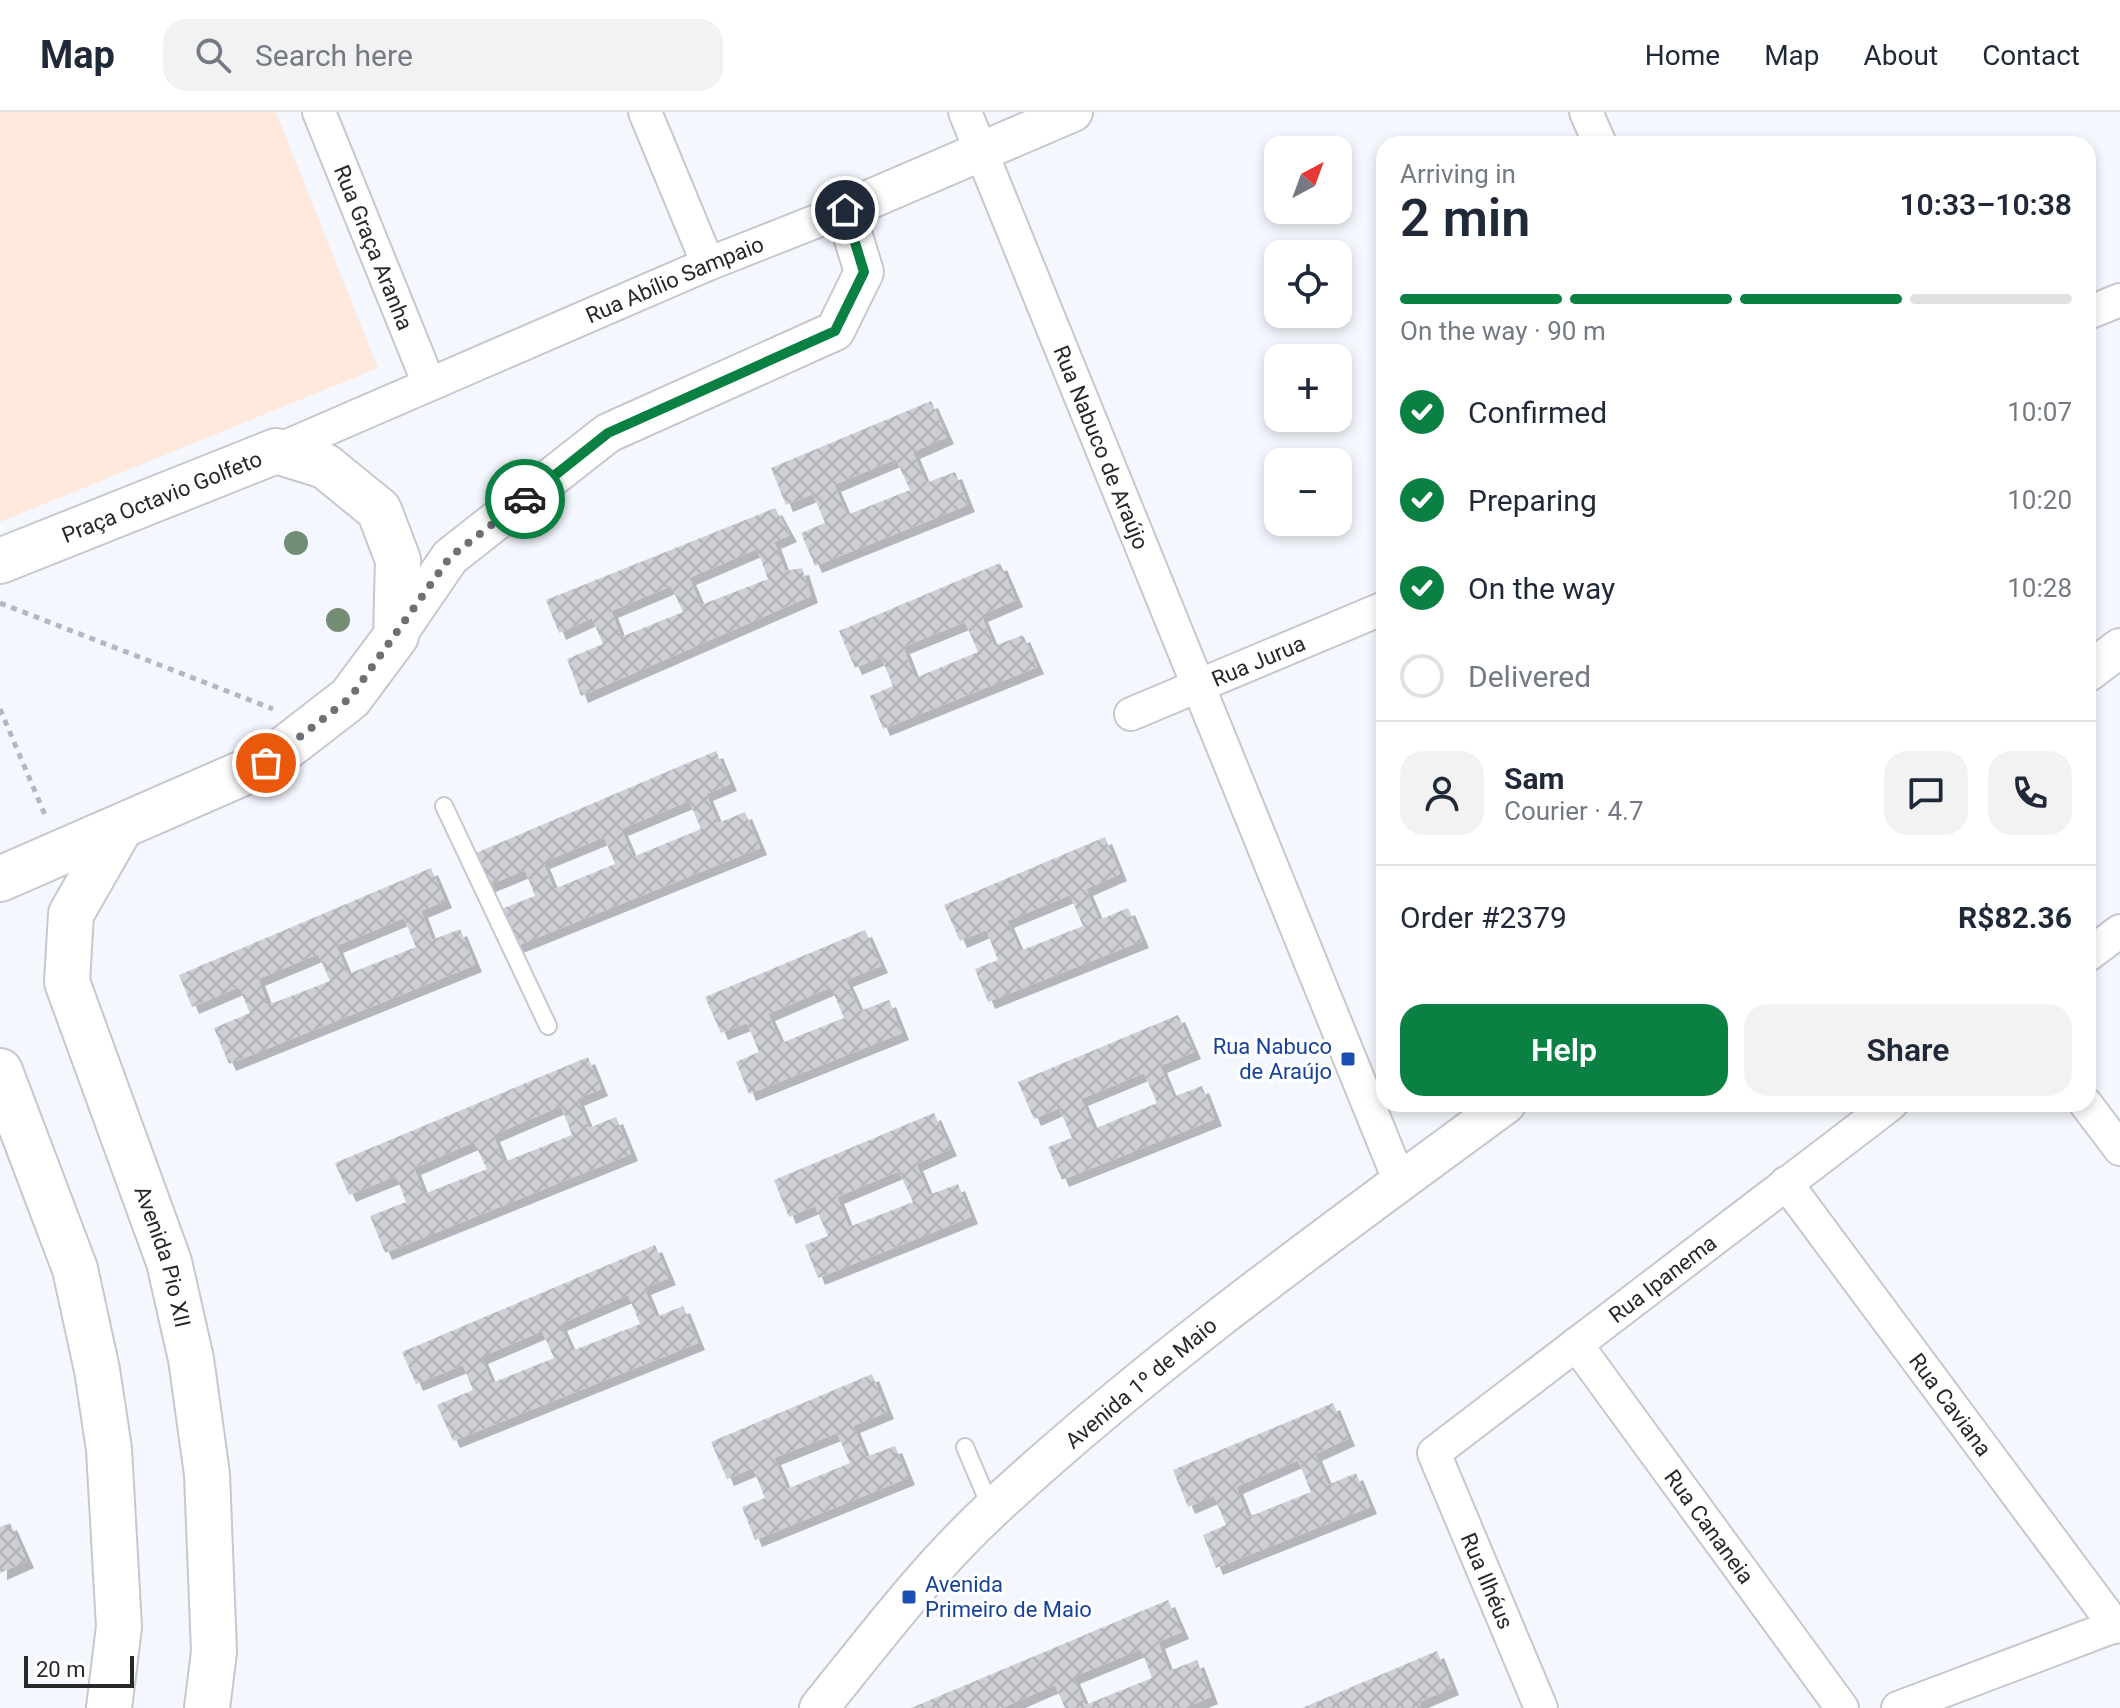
<!DOCTYPE html>
<html lang="en">
<head>
<meta charset="utf-8">
<style>
	:root { --surface:#fff; --page:#f2f2f3; --text:#1f2937; --muted:#747a83; --line:#e0e1e3; --accent:#0b8043 }
	body { margin:0; font-family:Roboto,sans-serif; background:var(--page); color:var(--text); height:100vh; display:flex; flex-direction:column; font-size:30px; white-space:nowrap }
	* { box-sizing:border-box; margin:0 }
	p { font-size:26px; color:var(--muted) }
	.icon { flex:none; width:44px; height:44px; fill:none; stroke:currentColor; stroke-width:2; stroke-linecap:round; stroke-linejoin:round }
	.map { position:relative; flex:1; overflow:hidden }
	.drawer { position:absolute; left:1376px; top:24px; width:720px; height:976px; display:flex; flex-direction:column; background:var(--surface); border-radius:24px; box-shadow:0 4px 12px #0003 }
	.drawer>* { flex:none }
	.needle { width:52px; rotate:41deg }
	.tools { position:absolute; left:1264px; top:24px; display:grid; gap:16px }
	.tools a { display:grid; place-items:center; width:88px; height:88px; border-radius:16px; background:var(--surface); box-shadow:0 4px 12px #0003; font-size:40px }
	.scale { position:absolute; left:24px; bottom:20px; width:110px; box-sizing:border-box; padding-left:8px; border:4px solid #27282a; border-top:0; font-size:22px; line-height:28px; white-space:nowrap; color:#27282a; -webkit-text-stroke:6px #fff; paint-order:stroke }
	.pin { position:absolute; display:grid; place-items:center; width:68px; height:68px; color:#fff; margin:-34px; border:4px solid #fff; border-radius:50%; box-shadow:0 2px 8px #0007 }
	.courier { position:absolute; display:grid; place-items:center; width:80px; height:80px; margin:-40px; border:6px solid #0b8043; border-radius:50%; background:#fff; color:#222; box-shadow:0 2px 10px #0007 }
	.overview em { font-style:normal; font-weight:600 }
	.overview div { display:flex; flex-direction:column-reverse }
	.overview { display:flex; align-items:center; justify-content:space-between; height:136px; padding:0 24px }
	h1 { font-size:52px; font-weight:600; line-height:60px }
	.bar { display:grid; grid-template-columns:repeat(4,1fr); gap:12px 8px; align-content:center; height:96px; padding:0 24px }
	.bar i { height:10px; border-radius:6px; background:var(--line) }
	.bar .active { background:var(--accent) }
	.bar p { grid-column:span 4 }
	.line { display:flex; align-items:center; gap:20px; padding:0 24px; border-top:2px solid var(--line) }
	.line div { flex:1 }
	.round { display:grid; place-items:center; flex:none; width:84px; height:84px; border-radius:24px; background:var(--page) }
	ol { padding:0 24px; list-style:none }
	li { display:flex; align-items:center; gap:24px; height:88px }
	li p { margin-inline-start:auto }
	li .icon { padding:8px; border-radius:50%; background:var(--accent); color:#fff; stroke-width:4 }
	li:last-child { color:var(--muted) }
	li i { width:44px; height:44px; border:4px solid var(--line); border-radius:50% }
	.button { display:flex; gap:16px; margin-top:auto; padding:16px 24px }
	.button a { flex:1; height:92px; border-radius:24px; background:var(--accent); color:#fff; font-size:32px; font-weight:600; line-height:92px; text-align:center }
	.button a+a { background:var(--page); color:var(--text) }
	header { display:flex; align-items:center; gap:48px; box-sizing:border-box; height:112px; padding:0 40px; background:var(--surface); border-bottom:2px solid var(--line) }
	header strong { font-size:38px }
	nav { display:flex; gap:44px; margin-inline-start:auto; font-size:28px }
	.search { width:560px; height:72px; background:var(--page); display:flex; align-items:center; gap:20px; box-sizing:border-box; padding:0 28px; border-radius:24px; color:var(--muted); font-size:30px }
	.map>svg:first-child { display:block }
</style>
</head>
<body>
<header>
<strong>Map</strong>
<div class="search"><svg class="icon" aria-label="search" viewBox="0 0 24 24"><circle cx="10" cy="10" r="6"/><path d="M15 15l6 6"/></svg>Search here</div>
<nav><a>Home</a><a>Map</a><a>About</a><a>Contact</a></nav>
</header>
<div class="map">
<svg width="2120" height="1596" viewBox="0 0 2120 1596">
	<defs>
		<pattern id="building-cross-hatch" width="8" height="8" patternUnits="userSpaceOnUse" patternTransform="scale(2)"><rect width="8" height="8" fill="#cdcfd5"/><path d="M0 0l8 8M0 8l8-8" fill="none" stroke="#b0b2b7"/></pattern>
		<filter id="shadow"><feDropShadow dx="7" dy="7" stdDeviation="0" flood-color="#0004"/></filter>
	</defs>
	<rect width="100%" height="100%" fill="#f4f7fd"/>
	<!-- education -->
	<path fill="#ffe8dc" d="M0,0H276L378,256L0,410Z"/>
	<!-- building -->
	<path fill="url(#building-cross-hatch)" fill-rule="evenodd" filter="url(#shadow)" d="M931,289L947,325L913,340L926,371L955,360L968,393L815,454L801,421L825,411L813,382L786,393L771,356ZM896,347L910,378L847,403L834,373Z
		M775,396L790,423L774,430L785,459L802,456L811,484L581,584L567,547L603,532L592,506L559,521L546,488ZM757,437L768,467L701,493L689,466ZM671,474L683,500L621,525L611,499Z
		M1000,451L1016,488L981,503L994,534L1023,523L1037,555L883,617L870,584L893,574L881,545L855,556L839,519ZM965,510L978,540L915,566L903,535Z
		M716,639L730,672L706,682L718,711L745,700L760,736L514,835L499,798L535,784L525,758L477,778L464,746ZM689,689L701,717L633,745L621,717ZM604,725L615,752L554,777L543,750Z
		M1105,725L1120,762L1086,777L1099,808L1128,796L1142,829L988,890L975,857L998,848L986,818L960,829L944,793ZM1070,783L1083,814L1020,839L1007,809Z
		M431,756L445,789L421,799L432,828L460,817L475,853L229,952L214,916L250,901L239,875L192,895L179,863ZM404,806L416,835L348,862L336,834ZM318,842L330,869L268,893L258,867Z
		M865,818L881,854L846,868L860,899L889,888L902,921L749,982L736,950L759,940L747,911L721,921L705,885ZM831,875L844,906L781,931L768,902Z
		M1178,903L1194,940L1160,954L1173,985L1202,974L1215,1007L1062,1068L1048,1035L1072,1026L1059,996L1034,1007L1018,970ZM1144,961L1157,991L1094,1017L1081,987Z
		M588,945L601,977L577,987L589,1016L616,1005L631,1042L385,1141L370,1104L406,1090L396,1064L349,1083L335,1051ZM561,994L572,1023L504,1050L493,1023ZM474,1030L487,1057L424,1082L414,1056Z
		M934,1001L950,1037L916,1052L929,1083L958,1072L971,1105L818,1166L805,1133L828,1124L815,1094L789,1105L774,1068ZM899,1059L913,1090L849,1115L837,1085Z
		M655,1133L669,1166L644,1176L656,1205L683,1194L698,1231L453,1329L437,1293L473,1278L463,1253L416,1272L402,1240ZM628,1183L640,1212L572,1239L560,1212ZM542,1219L554,1246L492,1271L481,1245Z
		M872,1262L887,1300L853,1314L866,1345L895,1334L908,1366L755,1428L742,1395L765,1386L753,1356L727,1367L711,1330ZM837,1321L850,1351L787,1377L774,1346Z
		M1333,1291L1348,1327L1315,1342L1328,1373L1356,1361L1370,1395L1216,1456L1203,1423L1226,1413L1214,1384L1188,1395L1173,1358ZM1298,1348L1311,1380L1248,1405L1236,1375Z
		M10,1411L27,1449L0,1461V1415Z
		M1168,1488L1182,1520L1158,1530L1169,1559L1197,1548L1211,1585L1184,1596H1065L1055,1573L1002,1596H911ZM1141,1537L1152,1566L1085,1593L1073,1565Z
		M1437,1539L1452,1576L1419,1590L1421,1596H1302Z"/>
	<g fill="none" stroke-linecap="round" stroke-linejoin="round">
		<defs>
			<path id="service" d="M444,694L548,914
				M965,1335L991,1396"/>
			<g id="minor">
				<path id="s1" d="M319,0L429,272"/>
				<path d="M645,0L708,152"/>
				<path id="s2" d="M965,0L1400,1070"/>
				<path d="M1586,0L1600,32"/>
				<path d="M2088,201L2120,188"/>
				<path id="s3" d="M276,339L708,152L845,98"/>
				<path id="s4" d="M1131,602L1384,496"/>
				<path d="M2088,843L2120,819"/>
				<path d="M2086,992L2120,1037"/>
				<path id="s5" d="M1786,1071L2116,1515"/>
				<path id="s6" d="M1576,1232L1842,1596"/>
				<path id="s7" d="M1541,1596L1434,1341L1891,992"/>
				<path d="M1898,1596L2120,1512"/>
			</g>
			<path id="tertiary" d="M396,524L450,445L608,321L835,219L864,160L845,98L1073,0
				M2088,560L2120,536
				M819,1596C874,1528 928,1456 993,1396C1153,1248 1331,1121 1506,992"/>
			<g id="secondary">
				<path id="s8" d="M0,449L276,339L325,354L379,398L398,448L396,524L350,586L266,651L0,767"/>
				<path id="s9" d="M119,718L71,802L67,870L169,1150L191,1247L207,1362L214,1540L207,1596"/>
				<path d="M0,959L75,1157L97,1258L109,1337L119,1515L109,1596"/>
			</g>
		</defs>
		<!-- service casing -->
		<use href="#service" stroke="#c6c8ce" stroke-width="20"/>
		<!-- minor casing -->
		<use href="#minor" stroke="#c6c8ce" stroke-width="36"/>
		<!-- tertiary casing -->
		<use href="#tertiary" stroke="#c6c8ce" stroke-width="42"/>
		<!-- secondary casing -->
		<use href="#secondary" stroke="#c6c8ce" stroke-width="48"/>
		<!-- path -->
		<path stroke="#b5b7bc" stroke-width="5" stroke-dasharray="6 6" stroke-linecap="butt" d="M0,491L273,597
			M0,597L45,703"/>
		<!-- service -->
		<use href="#service" stroke="#fff" stroke-width="16"/>
		<!-- minor -->
		<use href="#minor" stroke="#fff" stroke-width="32"/>
		<!-- tertiary -->
		<use href="#tertiary" stroke="#fff" stroke-width="38"/>
		<!-- secondary -->
		<use href="#secondary" stroke="#fff" stroke-width="44"/>
	</g>
	<!-- trees -->
	<g fill="#738d74">
		<circle cx="296" cy="431" r="12"/>
		<circle cx="338" cy="508" r="12"/>
	</g>
	<g fill="none" stroke-linecap="round" stroke-linejoin="round">
		<!-- done -->
		<path stroke="#6f7074" stroke-width="8" stroke-dasharray="0 14.4" d="M266,651L350,586L450,445L525,387"/>
		<!-- route -->
		<path stroke="#0b8043" stroke-width="10" d="M525,387L608,321L835,219L864,160L845,98"/>
	</g>
	<!-- markers -->
	<g fill="#1a4fb4" stroke="#fff" stroke-width="3">
		<rect x="1340" y="939" width="16" height="16" rx="4"/>
		<rect x="901" y="1477" width="16" height="16" rx="4"/>
	</g>
	<g text-anchor="middle" dominant-baseline="central" stroke-width="6" stroke-linejoin="round" paint-order="stroke">
		<!-- street labels -->
		<g font-size="22" fill="#27282a" stroke="#fff">
			<text stroke="none"><textPath href="#s1" startOffset="146">Rua Graça Aranha</textPath></text>
			<text stroke="none"><textPath href="#s3" startOffset="434">Rua Abílio Sampaio</textPath></text>
			<text stroke="none"><textPath href="#s2" startOffset="362">Rua Nabuco de Araújo</textPath></text>
			<text stroke="none"><textPath href="#s8" startOffset="174">Praça Octavio Golfeto</textPath></text>
			<text stroke="none"><textPath href="#s4" startOffset="138">Rua Jurua</textPath></text>
			<text stroke="none"><textPath href="#s9" startOffset="456">Avenida Pio XII</textPath></text>
			<text stroke="none"><textPath href="#s7" startOffset="564">Rua Ipanema</textPath></text>
			<text transform="translate(1141 1271) rotate(-40)">Avenida 1º de Maio</text>
			<text stroke="none"><textPath href="#s5" startOffset="276">Rua Caviana</textPath></text>
			<text stroke="none"><textPath href="#s6" startOffset="226">Rua Cananeia</textPath></text>
			<text transform="translate(1487 1469) rotate(67)">Rua Ilhéus</text>
		</g>
		<!-- transit labels -->
		<g font-size="22" fill="#164399" stroke="#fff" text-anchor="end">
			<text x="1332" y="934">Rua Nabuco<tspan x="1332" dy="25">de Araújo</tspan></text>
			<text x="925" y="1472" text-anchor="start">Avenida<tspan x="925" dy="25">Primeiro de Maio</tspan></text>
		</g>
	</g>
</svg>
<div class="tools">
<a><svg class="needle" viewBox="-14 -14 28 28"><path d="M0-13l5 13h-10z" fill="#e53935"/><path d="M0 13l5-13h-10z" fill="#747a83"/></svg></a>
<a><svg class="icon" aria-label="locate" viewBox="0 0 24 24"><circle cx="12" cy="12" r="6"/><path d="M12 2v4M12 18v4M2 12h4M18 12h4"/></svg></a>
<a>+</a>
<a>−</a>
</div>
<div class="scale">20 m</div>
<div class="pin" style="left:266px;top:651px;background:#ea580c"><svg class="icon" aria-label="bag" viewBox="0 0 24 24"><path d="M5 8h14l-1 12H6zM9 8a3 3 0 0 1 6 0"/></svg></div>
<div class="pin" style="left:845px;top:98px;background:#1f2937"><svg class="icon" aria-label="home" viewBox="0 0 24 24"><path d="M3 11l9-7 9 7M6 9v11h12V9"/></svg></div>
<div class="courier" style="left:525px;top:387px"><svg class="icon" aria-label="car" viewBox="0 0 24 24"><path d="M5 17H2v-5l4-1 3-4h7l3 4 3 1v5h-3M9 17h6M6 11h13"/><circle cx="7" cy="17" r="2"/><circle cx="17" cy="17" r="2"/></svg></div>
<section class="drawer">
<div class="overview"><div><h1>2 min</h1><p>Arriving in</p></div><em>10:33–10:38</em></div>
<div class="bar"><i class="active"></i><i class="active"></i><i class="active"></i><i></i><p>On the way · 90 m</p></div>
<ol>
<li><svg class="icon" aria-label="check" viewBox="0 0 24 24"><path d="M5 12l5 5 9-10"/></svg>Confirmed<p>10:07</p></li>
<li><svg class="icon" aria-label="check" viewBox="0 0 24 24"><path d="M5 12l5 5 9-10"/></svg>Preparing<p>10:20</p></li>
<li><svg class="icon" aria-label="check" viewBox="0 0 24 24"><path d="M5 12l5 5 9-10"/></svg>On the way<p>10:28</p></li>
<li><i></i>Delivered</li>
</ol>
<div class="line" style="height:144px"><a class="round"><svg class="icon" aria-label="person" viewBox="0 0 24 24"><circle cx="12" cy="8" r="4"/><path d="M4 21q1-7 8-7t8 7"/></svg></a><div><b>Sam</b><p>Courier · 4.7</p></div><a class="round"><svg class="icon" aria-label="chat" viewBox="0 0 24 24"><path d="M4 5h16v11H9l-5 4z"/></svg></a><a class="round"><svg class="icon" aria-label="phone" viewBox="0 0 24 24"><path d="M5 4h4l2 5-3 2q2 4 5 5l2-3 5 2v4C11 20 4 13 5 4z"/></svg></a></div>
<div class="line" style="height:104px"><div>Order #2379</div><b>R$82.36</b></div>
<div class="button"><a>Help</a><a>Share</a></div>
</section>
</div>
</body>
</html>
